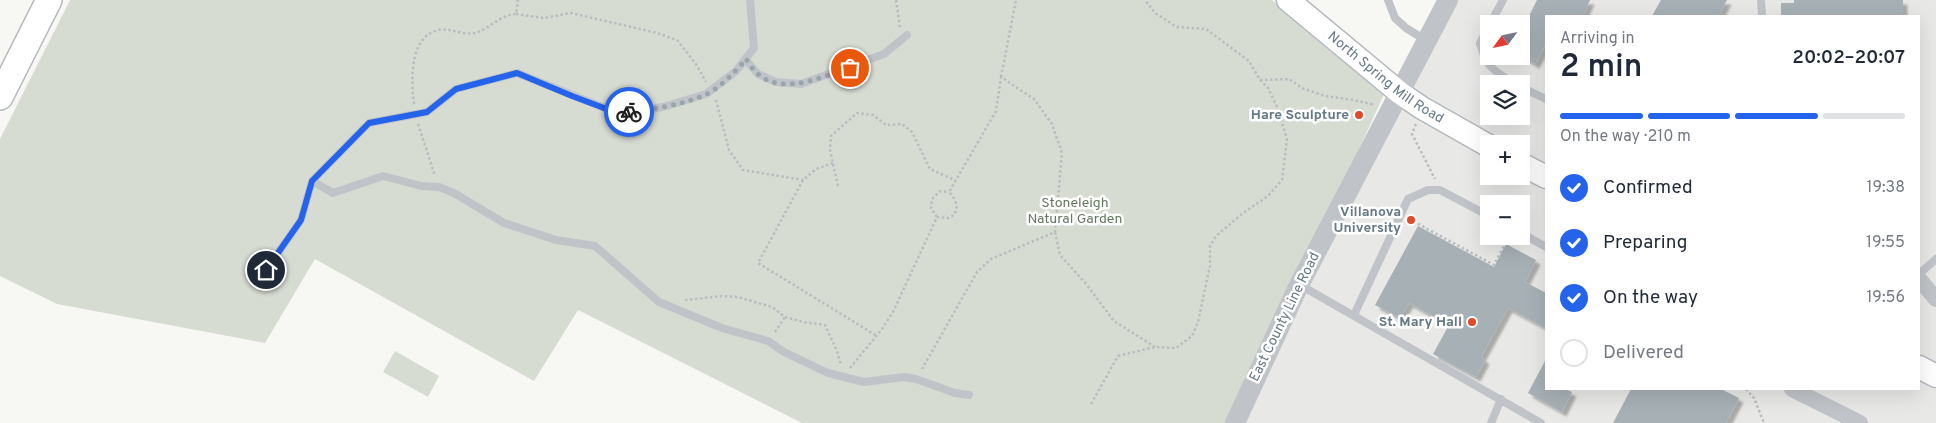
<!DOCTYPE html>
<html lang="en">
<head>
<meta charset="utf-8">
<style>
	:root { --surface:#fff; --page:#f2f2f3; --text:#1f2937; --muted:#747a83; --line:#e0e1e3; --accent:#2563eb }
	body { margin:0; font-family:Overpass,sans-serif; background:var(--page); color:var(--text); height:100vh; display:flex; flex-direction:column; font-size:19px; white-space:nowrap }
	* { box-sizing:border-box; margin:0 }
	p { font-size:16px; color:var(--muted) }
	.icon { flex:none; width:28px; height:28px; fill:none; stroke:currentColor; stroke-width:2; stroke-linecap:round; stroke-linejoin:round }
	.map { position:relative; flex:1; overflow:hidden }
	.drawer { position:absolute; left:1545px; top:15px; width:375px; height:375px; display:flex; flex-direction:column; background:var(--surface); border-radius:0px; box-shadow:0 5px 20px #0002 }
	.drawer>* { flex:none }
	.needle { width:32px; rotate:237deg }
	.controls { position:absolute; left:1480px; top:15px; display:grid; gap:10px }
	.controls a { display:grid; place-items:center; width:50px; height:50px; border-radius:0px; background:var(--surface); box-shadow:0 5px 20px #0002; font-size:25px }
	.pin { position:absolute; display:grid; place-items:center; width:42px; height:42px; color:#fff; margin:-21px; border:2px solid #fff; border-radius:50%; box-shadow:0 1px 5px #0007 }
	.courier { position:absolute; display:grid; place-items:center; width:50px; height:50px; margin:-25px; border:4px solid #2563eb; border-radius:50%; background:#fff; color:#222; box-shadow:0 1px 6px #0007 }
	.summary em { font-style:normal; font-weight:600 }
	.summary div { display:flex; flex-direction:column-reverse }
	.summary { display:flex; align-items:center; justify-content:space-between; height:85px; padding:0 15px }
	h1 { font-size:32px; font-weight:600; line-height:38px }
	.bar { display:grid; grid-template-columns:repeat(4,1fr); gap:8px 5px; align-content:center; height:60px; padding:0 15px }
	.bar i { height:6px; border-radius:4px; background:var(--line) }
	.bar .current { background:var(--accent) }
	.bar p { grid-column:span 4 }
	ol { padding:0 15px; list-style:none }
	li { display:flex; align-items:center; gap:15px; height:55px }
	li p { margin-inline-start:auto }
	li .icon { padding:5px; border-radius:50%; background:var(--accent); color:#fff; stroke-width:4 }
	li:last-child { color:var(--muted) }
	li i { width:28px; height:28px; border:2px solid var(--line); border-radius:50% }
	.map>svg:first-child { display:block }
</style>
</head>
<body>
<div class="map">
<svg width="1936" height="423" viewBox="0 0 1936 423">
	<defs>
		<filter id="shadow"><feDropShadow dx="4.5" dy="4.5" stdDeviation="1" flood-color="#0004"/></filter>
	</defs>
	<rect width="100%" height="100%" fill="#f7f7f4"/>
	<!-- built -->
	<path fill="#e8e8e7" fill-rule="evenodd" d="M1446,0H1936V423H1235ZM1546,16H1919V389H1546ZM1489,24H1521V56H1489ZM1489,84H1521V116H1489ZM1489,144H1521V176H1489ZM1489,204H1521V236H1489Z"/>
	<!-- green -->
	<path fill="#d7dcd3" d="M70,0H1272L1384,94L1330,213L1227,423H802L578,310L534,381L315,259L265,343L57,304L0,276V139Z
		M395,351L439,376L428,397L383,372Z"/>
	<!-- building -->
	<path fill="#a7b0b5" filter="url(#shadow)" d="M1537,0H1590L1583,16H1546V44L1535,64L1521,56V32Z
		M1661,0H1727L1719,16H1652Z
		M1794,0H1903V16H1781V3H1794Z
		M1418,226L1494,267L1506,244L1536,260L1525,282L1546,293V328L1508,308L1481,357L1485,360L1476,377L1433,354L1449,325L1409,303L1400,318L1375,305Z
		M1546,359V389H1565L1572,392L1562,412L1528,393Z
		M1631,389H1721L1739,398L1726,423H1613Z"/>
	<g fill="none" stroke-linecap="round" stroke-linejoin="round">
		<defs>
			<g id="secondary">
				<path id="s1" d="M1288,0L1400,93L1422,108L1489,146"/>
				<path d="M1521,164L1546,177"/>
				<path d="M1919,367L1936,376"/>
			</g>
			<path id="primary" d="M0,97L49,0"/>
		</defs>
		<!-- secondary casing -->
		<use href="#secondary" stroke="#b2b8bc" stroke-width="25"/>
		<!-- primary casing -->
		<use href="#primary" stroke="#b3b8bc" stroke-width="28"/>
		<!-- path -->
		<path stroke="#babdbf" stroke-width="2.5" stroke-dasharray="2.5 2.5" stroke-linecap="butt" d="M896,0L900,28
			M516,14L544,18L571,13L657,33L677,40L696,64L706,82
			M1001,77L1016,0
			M1260,80L1289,79L1302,88L1325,96L1354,100L1374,105
			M716,100L729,150L743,170L803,180
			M414,104C411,81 409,37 438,30C450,27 462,36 475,33C490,29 499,15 516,14L518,0
			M418,124L435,176
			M1416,124L1412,134L1435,179
			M833,163L816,169L803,180L758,263L877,336
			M838,186L830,150L831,136L857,113L873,115L886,125L902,124L912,132L930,169L955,180
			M937,217L931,208L932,199L940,191L949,192
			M1409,219L1494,265L1509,236
			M1055,232L1060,255L1087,285L1114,321L1155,347
			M685,300L722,296L738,297L772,307L785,317L803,322L825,325L837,351L841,365
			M775,332L785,317
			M850,368L882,329L893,312L937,217L949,218C961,212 957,200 949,192L996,111L1001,77L1034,99L1052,124L1062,153L1055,232L991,259L977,272L922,369
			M1746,389L1754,398L1764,423
			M1091,404L1118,356L1155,347L1176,348L1192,336L1198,322L1210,266V246L1216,236L1243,213L1268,196L1282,180L1287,139L1277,107L1268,88L1260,80L1249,61L1206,29L1177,27L1155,13L1145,0"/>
		<!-- service -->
		<path stroke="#c0c4c8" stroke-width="8" d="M1388,0L1395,18L1406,28L1427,41
			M1761,0L1762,16
			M1490,24L1503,0
			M1489,27L1480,43C1486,67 1494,71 1515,84
			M745,59L758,74L776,82L801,84L884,54L907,35
			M1521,87L1546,99
			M312,181L333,193L383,176L421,186L439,187L454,193L504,223L556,240L595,246L659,302L722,328L768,341L784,352L828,373L864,382L904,377L916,379L955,393L969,395
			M1521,233L1546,247
			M266,270L301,220L312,181L369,123L427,112L456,89L517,73L620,114L663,107L706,94L736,71L754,48L750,0
			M1919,274L1936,259
			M1300,285L1541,423
			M1354,315L1408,199L1428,190H1440L1489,216
			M1491,423L1501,399"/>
		<!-- minor -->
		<path stroke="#c0c4c8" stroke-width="16" d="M1919,279L1936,299
			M1792,389L1860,423"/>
		<!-- tertiary -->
		<path stroke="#c0c4c8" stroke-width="20" d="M1235,423L1299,285L1448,0"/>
		<!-- secondary -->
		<use href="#secondary" stroke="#fff" stroke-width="22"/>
		<!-- primary -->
		<use href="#primary" stroke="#fff" stroke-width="25"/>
	</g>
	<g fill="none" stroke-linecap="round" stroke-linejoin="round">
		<!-- done -->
		<path stroke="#99a5ac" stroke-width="5" stroke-dasharray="0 9" d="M629,112C654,109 681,105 705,95C719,89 736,71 746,59C749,63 753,70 758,74C783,96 823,76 850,68"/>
		<!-- route -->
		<path stroke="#2563eb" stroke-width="6" d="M266,270L301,220L312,181L369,123L427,112L456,89L517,73L572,96L620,114L629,112"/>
	</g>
	<!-- markers -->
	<g fill="#e14929" stroke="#fff" stroke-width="2">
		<circle cx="1359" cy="115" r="5"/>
		<circle cx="1411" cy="220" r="5"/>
		<circle cx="1472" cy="322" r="5"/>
	</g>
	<g text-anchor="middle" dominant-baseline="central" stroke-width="5" stroke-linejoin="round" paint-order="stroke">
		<!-- street labels -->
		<g font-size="14" fill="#667985" stroke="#fff">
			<text stroke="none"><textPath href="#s1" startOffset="125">North Spring Mill Road</textPath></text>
			<text transform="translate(1285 317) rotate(-64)">East County Line Road</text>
		</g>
		<!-- poi labels -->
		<g font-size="14" font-weight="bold" fill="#667985" stroke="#fff" text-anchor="end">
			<text x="1349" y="115">Hare Sculpture</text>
			<text x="1401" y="212">Villanova<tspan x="1401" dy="16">University</tspan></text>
			<text x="1462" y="322">St. Mary Hall</text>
		</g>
		<!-- park labels -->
		<g font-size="14" fill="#667761" stroke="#fff">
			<text x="1075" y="203">Stoneleigh<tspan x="1075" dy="16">Natural Garden</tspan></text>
		</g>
	</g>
</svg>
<div class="controls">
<a><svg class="needle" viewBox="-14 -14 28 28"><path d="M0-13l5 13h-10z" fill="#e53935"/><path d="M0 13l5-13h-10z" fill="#747a83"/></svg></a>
<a><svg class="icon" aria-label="layers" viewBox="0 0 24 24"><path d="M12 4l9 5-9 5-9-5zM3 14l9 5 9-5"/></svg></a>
<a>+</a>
<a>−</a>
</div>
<div class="pin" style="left:850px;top:68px;background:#ea580c"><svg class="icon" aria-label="bag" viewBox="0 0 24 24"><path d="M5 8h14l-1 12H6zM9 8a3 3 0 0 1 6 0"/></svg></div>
<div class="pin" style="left:266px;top:270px;background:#1f2937"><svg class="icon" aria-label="home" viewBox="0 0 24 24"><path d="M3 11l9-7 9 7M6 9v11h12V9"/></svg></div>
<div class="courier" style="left:629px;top:112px"><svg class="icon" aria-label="bike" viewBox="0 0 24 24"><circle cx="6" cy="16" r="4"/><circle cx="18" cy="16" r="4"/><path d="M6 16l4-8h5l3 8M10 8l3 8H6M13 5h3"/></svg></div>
<section class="drawer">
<div class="summary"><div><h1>2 min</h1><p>Arriving in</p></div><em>20:02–20:07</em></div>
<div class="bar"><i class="current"></i><i class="current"></i><i class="current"></i><i></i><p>On the way · 210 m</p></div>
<ol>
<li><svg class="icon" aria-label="check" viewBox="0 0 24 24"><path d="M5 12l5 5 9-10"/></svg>Confirmed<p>19:38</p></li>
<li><svg class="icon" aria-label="check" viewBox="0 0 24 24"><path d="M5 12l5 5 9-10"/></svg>Preparing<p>19:55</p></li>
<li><svg class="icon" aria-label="check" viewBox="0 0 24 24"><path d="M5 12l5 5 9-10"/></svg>On the way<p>19:56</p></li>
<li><i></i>Delivered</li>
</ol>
</section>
</div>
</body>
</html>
